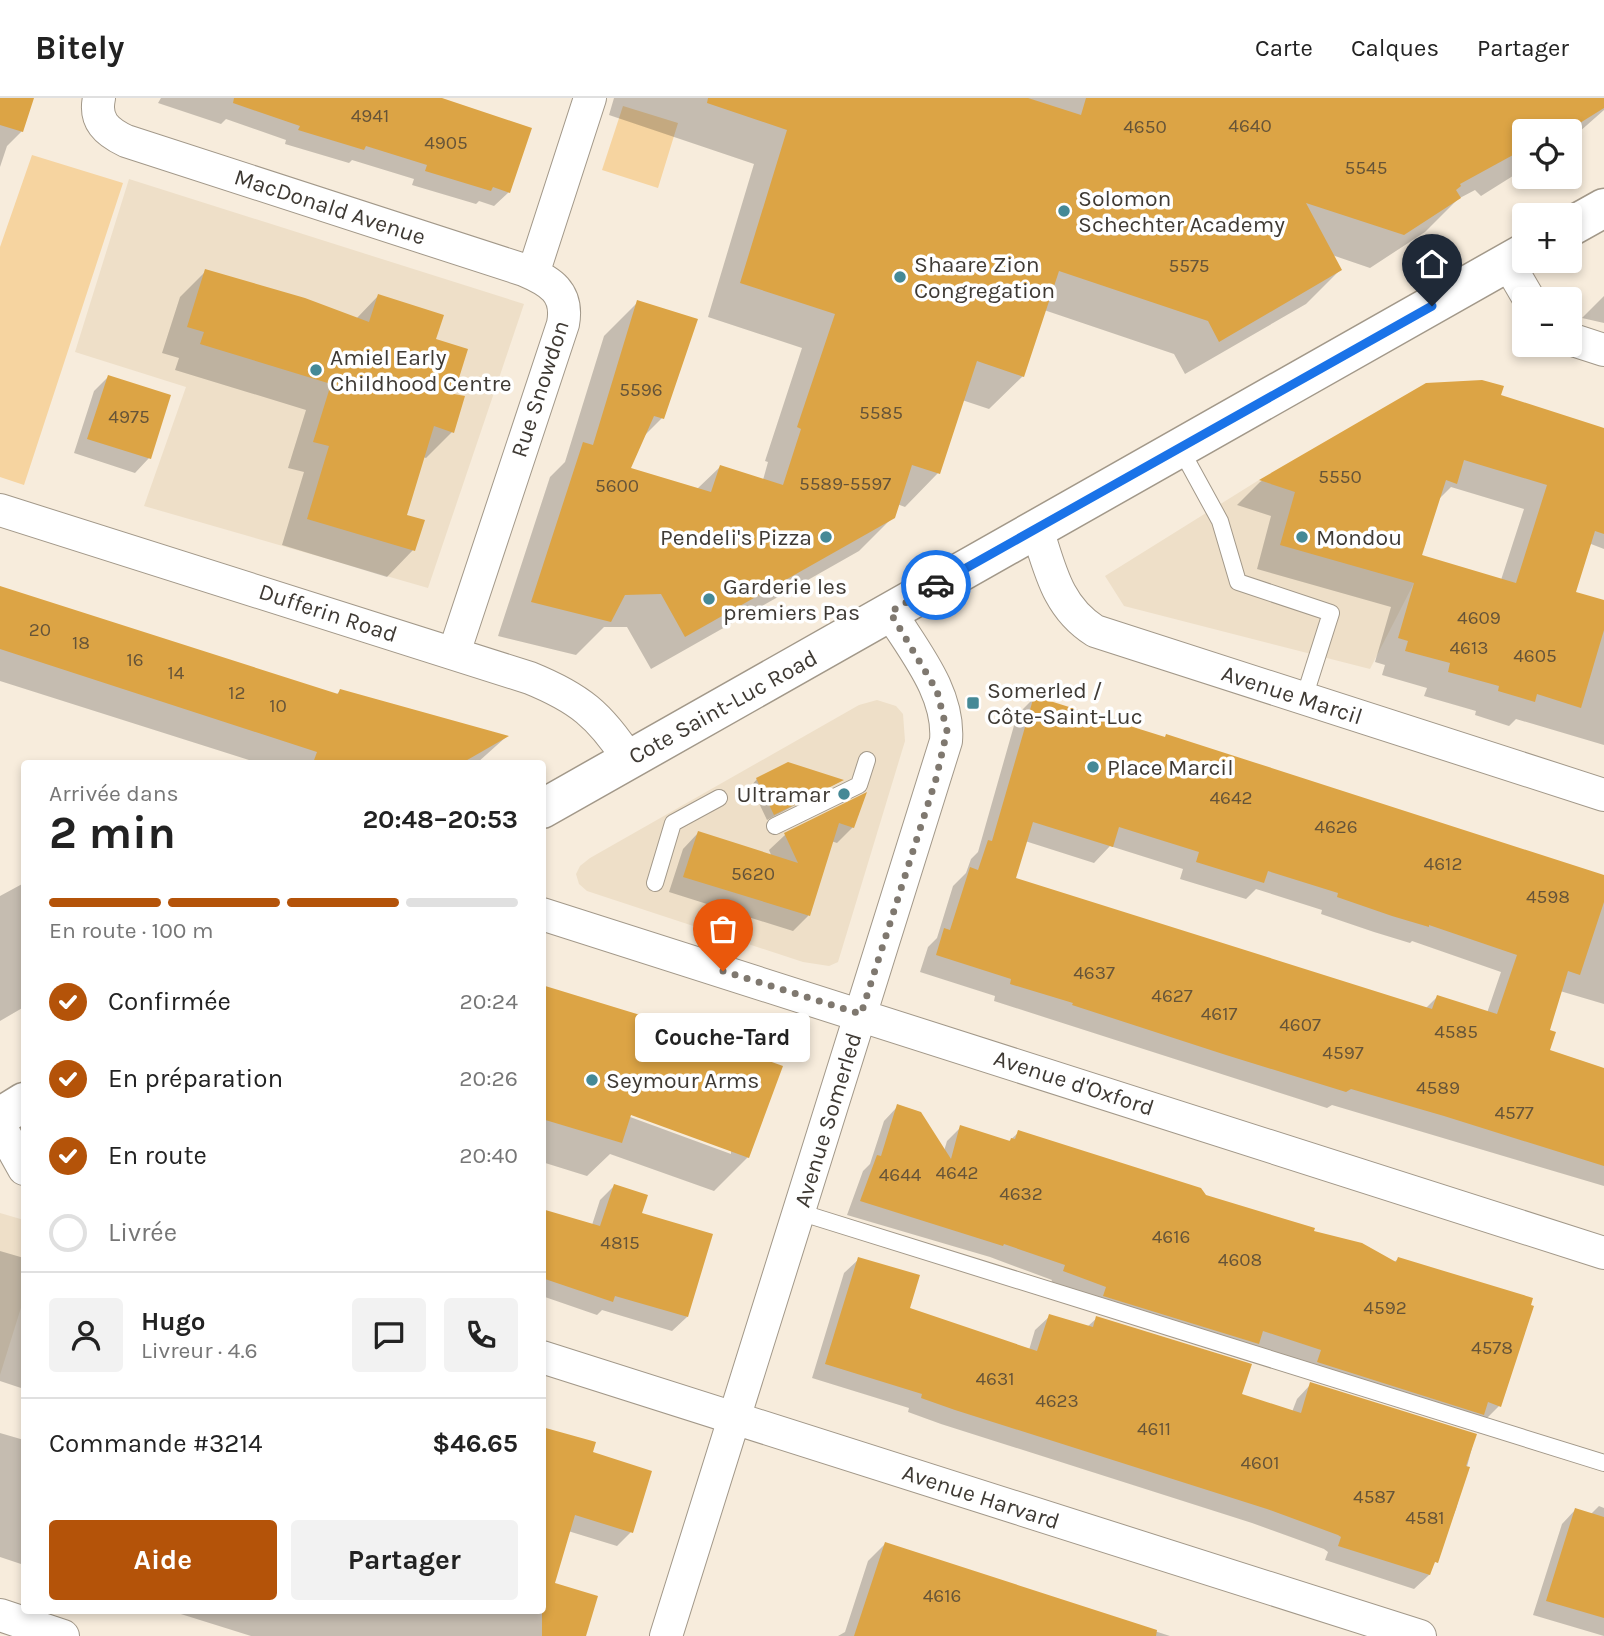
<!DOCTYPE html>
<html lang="fr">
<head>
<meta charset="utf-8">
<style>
	:root { --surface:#fff; --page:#f2f2f2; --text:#222; --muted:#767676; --line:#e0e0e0; --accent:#b45309 }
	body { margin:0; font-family:Karla,sans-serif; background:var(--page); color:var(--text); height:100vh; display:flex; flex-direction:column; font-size:26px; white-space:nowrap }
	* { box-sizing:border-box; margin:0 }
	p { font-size:23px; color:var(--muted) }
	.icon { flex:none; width:38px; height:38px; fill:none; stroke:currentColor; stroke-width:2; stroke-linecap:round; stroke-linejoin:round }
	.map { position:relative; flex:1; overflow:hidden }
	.side { position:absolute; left:21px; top:662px; width:525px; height:854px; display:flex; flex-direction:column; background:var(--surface); border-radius:7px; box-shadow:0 4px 10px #0003 }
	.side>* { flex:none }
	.buttons { position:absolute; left:1512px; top:21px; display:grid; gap:14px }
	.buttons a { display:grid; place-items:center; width:70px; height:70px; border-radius:7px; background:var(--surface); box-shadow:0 4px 10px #0003; font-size:35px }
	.pin { position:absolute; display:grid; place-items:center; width:60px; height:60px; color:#fff; margin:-72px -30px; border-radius:50% 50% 50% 0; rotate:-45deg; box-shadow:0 0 7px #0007 }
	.pin .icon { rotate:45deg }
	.courier { position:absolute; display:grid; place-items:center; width:70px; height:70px; margin:-35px; border:5px solid #1a73e8; border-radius:50%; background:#fff; color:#222; box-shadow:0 2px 9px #0007 }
	.bubble { position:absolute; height:49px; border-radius:7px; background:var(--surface); box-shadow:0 4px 10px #0003; font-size:23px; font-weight:700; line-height:49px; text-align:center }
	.headline em { font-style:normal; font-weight:700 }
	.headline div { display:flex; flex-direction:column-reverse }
	.headline { display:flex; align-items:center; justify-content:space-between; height:119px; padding:0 28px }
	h1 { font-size:46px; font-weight:700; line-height:52px }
	.bar { display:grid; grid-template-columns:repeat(4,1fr); gap:10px 7px; align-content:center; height:84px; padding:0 28px }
	.bar i { height:9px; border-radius:5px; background:var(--line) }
	.bar .selected { background:var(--accent) }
	.bar p { grid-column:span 4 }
	.line { display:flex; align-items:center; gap:18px; padding:0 28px; border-top:2px solid var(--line) }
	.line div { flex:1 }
	.round { display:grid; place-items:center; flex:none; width:74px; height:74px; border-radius:7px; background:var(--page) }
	ol { padding:0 28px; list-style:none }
	li { display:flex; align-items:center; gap:21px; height:77px }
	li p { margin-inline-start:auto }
	li .icon { padding:7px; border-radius:50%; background:var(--accent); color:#fff; stroke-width:4 }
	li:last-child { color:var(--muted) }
	li i { width:38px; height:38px; border:4px solid var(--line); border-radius:50% }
	.action { display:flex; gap:14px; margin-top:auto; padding:14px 28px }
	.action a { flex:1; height:80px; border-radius:7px; background:var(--accent); color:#fff; font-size:28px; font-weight:700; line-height:80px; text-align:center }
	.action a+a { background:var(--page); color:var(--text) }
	header { display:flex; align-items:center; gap:42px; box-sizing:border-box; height:98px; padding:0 35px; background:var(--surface); border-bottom:2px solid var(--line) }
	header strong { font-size:33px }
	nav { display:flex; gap:38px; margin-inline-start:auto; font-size:24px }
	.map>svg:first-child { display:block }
</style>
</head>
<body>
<header>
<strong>Bitely</strong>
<nav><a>Carte</a><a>Calques</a><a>Partager</a></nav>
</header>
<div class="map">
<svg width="1604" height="1538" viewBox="0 0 1604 1538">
	<rect width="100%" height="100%" fill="#f7ecdc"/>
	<!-- built -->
	<path fill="#eedfc8" d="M129,81L524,206L428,490L144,408L186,289L75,254Z
		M1259,382L1430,431L1414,485L1370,571L1124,508L1105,478Z
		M877,602L896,608L903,616L905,643L838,864L829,868L803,864L587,793L579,786L576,776L580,768L590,760L859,607Z
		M0,1115L24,1122V1200L0,1277Z"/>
	<!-- green -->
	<path fill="#f6d4a0" d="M623,8L678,25L658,90L602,72Z
		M32,57L123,85L24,387L0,379V149Z"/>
	<!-- shadow -->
	<path fill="#0003" fill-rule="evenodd" d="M0,0H32L22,33L7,48L0,69Z
		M161,0H434L509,94L494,108L479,103L476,106L412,87L414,81L352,62L349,65L285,46L286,42L226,21L221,26L158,5Z
		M614,0H1604V12L1570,42V33H1524V71L1481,98L1475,92L1458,101L1425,134L1370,170L1332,157L1340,172L1306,206L1185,276L1174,256L1044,212L1023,278L989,311L962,302L938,375L905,409L897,406L893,419L859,453L651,571L627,529H604L576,557L498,538L550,379L565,364L604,238L638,204L662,320L642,340L628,371L697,391L720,369L763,382L768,364L765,363L802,250L708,219L754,66L609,17Z
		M206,173L356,221L378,198L434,243L452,297V334L426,360L423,359L405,418L422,423L413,452L387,479L282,447L304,374L288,370L306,312L175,272L179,260L162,255L180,199Z
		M1604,198V225L1582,220Z
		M108,279L149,360L135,375L74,355L94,293Z
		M1426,287L1499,298L1604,331V451L1591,446L1588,449L1574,495L1604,504V647L1516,621L1509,628L1475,617L1476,613L1424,598L1427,590L1382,577L1385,567L1375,564L1391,509L1257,471L1271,418L1237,407L1260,384ZM1451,389L1524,411L1501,482L1420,459L1437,403Z
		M0,489L336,597L340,593L506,639L477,665H258L0,583Z
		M1034,600L1604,780V906L1560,893L1547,933L1548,953L1604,971V1088L1332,1007L1327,1010L994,903L995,898L920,874L928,849L937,840L953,788L966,775L971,761L978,754L1017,617ZM1025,743L1094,765L1110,748L1183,771L1180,781L1246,801L1256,791L1322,812L1321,816L1374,834L1410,845L1412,843L1501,874L1487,915L1437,899L1425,911L1014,781Z
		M757,681L841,683L767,722L751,688Z
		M863,698L853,729L837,745L831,743L808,818L793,833L669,794L683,751L698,735L772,759L769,752L785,737Z
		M24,785V909L0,923V798Z
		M542,888L748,1059L714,1093L610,1056L587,1078L542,1064ZM624,1013L731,1052V1056L622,1016Z
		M898,1008L944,1053L947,1043L961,1029L1008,1044L1019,1034L1393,1165L1398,1161L1499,1308L1485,1322L1050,1187L1052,1182L990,1159L847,1117L863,1073L870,1066L884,1023Z
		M614,1088L640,1116L687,1219L672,1233L602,1212L597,1217L542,1198V1113L592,1127L600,1102Z
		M0,1153L24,1160V1291L0,1283Z
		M859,1161L908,1211L1029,1252L1035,1232L1050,1218L1087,1229L1097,1220L1240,1297L1292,1314L1297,1301L1311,1286L1475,1338L1456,1411L1429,1477L1414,1491L1325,1462L1328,1454L1324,1451L1252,1425L941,1326L908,1314L909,1310L812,1280L844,1175Z
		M0,1335L24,1342V1467L0,1459Z
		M591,1356L631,1434L617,1448L568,1433Z
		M1599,1408L1604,1410V1538L1533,1517L1562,1426L1576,1411L1591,1416Z
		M885,1446L1170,1538H838L845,1534L868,1463Z
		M168,1512H542L584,1538H251Z"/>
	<!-- building -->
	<path fill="#dca445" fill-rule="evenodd" d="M0,0H34L23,34L0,27Z
		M234,0H442L532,30L510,95L493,89L491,93L425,73L427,67L366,48L364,52L298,32L300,28L233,5Z
		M708,0H1028L1081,17L1086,0H1604V10L1567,33H1524V51L1460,86L1461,88L1456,92L1461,100L1404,137L1306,105L1342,172L1219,244L1208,223L1059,173L1024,279L977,263L940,376L912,367L895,420L685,539L661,496L625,497L611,524L531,504L583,344L593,347L637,202L698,221L664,321L654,318L631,370L711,394L720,367L783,387L801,331L797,329L835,216L740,185L787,32L707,5Z
		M205,171L305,200L369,224L378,196L444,217L436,241L468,251L454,296L465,298L454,335L434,328L407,417L425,422L415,453L307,421L329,348L313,344L331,286L200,246L204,234L187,229Z
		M108,277L171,297L151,361L87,341Z
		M1482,282L1504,288L1501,297L1604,330V436L1595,433L1576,494L1604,502V532L1581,610L1537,596L1535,604L1498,593L1499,588L1448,574L1450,565L1405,553L1408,543L1398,540L1414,485L1280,447L1295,394L1259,382L1426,285ZM1464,362L1547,387L1516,485L1422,457L1446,382L1457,386Z
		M0,488L338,596L340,591L509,638L462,665H313L317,654L0,551Z
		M1034,598L1165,639L1166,636L1604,777V804L1580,877L1568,873L1550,932L1556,934L1550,952L1604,970V1068L1444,1018L1351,991L1346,994L1226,957L1072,907L1073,905L1010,886L1011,881L936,857L944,830L950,832L970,769L978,772L988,742L992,743ZM1033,724L1113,749L1119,729L1199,754L1196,764L1264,785L1268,773L1338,795L1337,799L1392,818L1429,829V827L1517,857L1497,916L1437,897L1432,911L1016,780Z
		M788,664L844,682L774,717L756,680Z
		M867,694L854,730L839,725L810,818L683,779L698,733L798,765L784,735Z
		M542,887L650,920L783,968L749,1060L631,1017L622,1045L542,1021Z
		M897,1006L921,1014L951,1061L960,1027L1010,1043L1011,1040L1015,1041L1018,1032L1201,1090L1206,1097L1315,1130L1314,1133L1362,1145L1396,1164L1398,1159L1533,1200L1531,1207L1534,1208L1501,1309L1488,1304L1484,1317L1317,1264L1321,1252L1263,1233L1259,1246L1103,1198L1106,1189L1063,1173L1065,1167L1004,1146L1003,1148L860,1103L877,1057L881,1058Z
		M614,1086L648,1097L642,1115L713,1136L688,1219L615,1198L613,1204L542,1180V1111L600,1128Z
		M858,1159L920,1177L910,1210L1037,1253L1049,1216L1093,1229L1096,1218L1252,1266L1242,1296L1301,1315L1310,1284L1477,1336L1466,1368L1470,1369L1438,1465L1435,1464L1430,1477L1338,1448L1341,1439L1338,1437L1267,1411L955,1312L921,1300L922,1296L825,1266Z
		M542,1329L596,1344L593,1354L652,1373L633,1435L575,1417L555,1485L598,1498L586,1538H542Z
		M1575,1410L1604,1419V1520L1546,1503Z
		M885,1444L1157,1532L1156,1538H854Z"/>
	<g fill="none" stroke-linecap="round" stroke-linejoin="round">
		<defs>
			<path id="service" d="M1180,350L1220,423L1238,484L1331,515L1304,600
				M775,728L859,687L867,662
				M655,785L673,725L719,700
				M799,1114L1604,1365"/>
			<path id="minor" d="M99,0C94,23 107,34 126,43L524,172C550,183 569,194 563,226L454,555
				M1508,165L1529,201
				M533,176L590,0
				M1570,241L1604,252
				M0,412L530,580C579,600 600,617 629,662
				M1037,431C1050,471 1057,509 1095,533L1604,697
				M542,816L1604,1155
				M0,1028L24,1071
				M542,1259L1420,1538
				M0,1517L63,1538
				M666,1538L946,643C950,595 914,553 890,514"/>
			<path id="secondary" d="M1570,129L1604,110
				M542,711L1524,155
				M0,1019L24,1004"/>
		</defs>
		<!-- service casing -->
		<use href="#service" stroke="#a29889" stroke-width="18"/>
		<!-- minor casing -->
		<use href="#minor" stroke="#a29889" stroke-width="34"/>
		<!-- secondary casing -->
		<use href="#secondary" stroke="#a29889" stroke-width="41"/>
		<!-- service -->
		<use href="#service" stroke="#fff" stroke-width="16"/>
		<!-- minor -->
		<use href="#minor" stroke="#fff" stroke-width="32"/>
		<!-- secondary -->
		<use href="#secondary" stroke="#fff" stroke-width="38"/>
	</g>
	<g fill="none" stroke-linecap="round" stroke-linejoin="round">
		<!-- done -->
		<path stroke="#7f786f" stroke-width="7" stroke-dasharray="0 12.6" d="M723,873L861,916L936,681L947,633L937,593L890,514L936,487"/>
		<!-- route -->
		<path stroke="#1a73e8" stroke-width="9" d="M936,487L1432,208"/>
	</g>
	<!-- markers -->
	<g fill="#458996" stroke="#fff" stroke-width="2.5">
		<circle cx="1064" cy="113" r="7"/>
		<circle cx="900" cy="179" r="7"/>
		<circle cx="316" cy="272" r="7"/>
		<circle cx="826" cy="439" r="7"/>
		<circle cx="1302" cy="439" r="7"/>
		<circle cx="709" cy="501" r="7"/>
		<rect x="966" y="598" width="14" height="14" rx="3.5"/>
		<circle cx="1093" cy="669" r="7"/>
		<circle cx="844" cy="696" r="7"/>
		<circle cx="592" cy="982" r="7"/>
	</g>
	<g text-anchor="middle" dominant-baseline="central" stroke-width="7" stroke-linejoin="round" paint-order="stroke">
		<!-- number labels -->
		<g font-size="19" fill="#665438">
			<text x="370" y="18">4941</text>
			<text x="1250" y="28">4640</text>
			<text x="1145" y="29">4650</text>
			<text x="446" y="45">4905</text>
			<text x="1366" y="70">5545</text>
			<text x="1189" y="168">5575</text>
			<text x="641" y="292">5596</text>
			<text x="881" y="315">5585</text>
			<text x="129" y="319">4975</text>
			<text x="1340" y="379">5550</text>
			<text x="845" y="386">5589-5597</text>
			<text x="617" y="388">5600</text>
			<text x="1479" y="520">4609</text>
			<text x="40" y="532">20</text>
			<text x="81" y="545">18</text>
			<text x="1469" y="550">4613</text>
			<text x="1535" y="558">4605</text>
			<text x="135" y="562">16</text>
			<text x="176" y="575">14</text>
			<text x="237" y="595">12</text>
			<text x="278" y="608">10</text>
			<text x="1231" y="700">4642</text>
			<text x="1336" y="729">4626</text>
			<text x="1443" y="766">4612</text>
			<text x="753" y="776">5620</text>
			<text x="1548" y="799">4598</text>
			<text x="1094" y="875">4637</text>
			<text x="1172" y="898">4627</text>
			<text x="1219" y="916">4617</text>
			<text x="1300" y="927">4607</text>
			<text x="1456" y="934">4585</text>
			<text x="1343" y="955">4597</text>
			<text x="1438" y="990">4589</text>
			<text x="1514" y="1015">4577</text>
			<text x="957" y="1075">4642</text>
			<text x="900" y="1077">4644</text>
			<text x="1021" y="1096">4632</text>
			<text x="1171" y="1139">4616</text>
			<text x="620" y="1145">4815</text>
			<text x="1240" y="1162">4608</text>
			<text x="1385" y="1210">4592</text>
			<text x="1492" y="1250">4578</text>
			<text x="995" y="1281">4631</text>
			<text x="1057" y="1303">4623</text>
			<text x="1154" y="1331">4611</text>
			<text x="1260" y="1365">4601</text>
			<text x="1374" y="1399">4587</text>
			<text x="1425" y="1420">4581</text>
			<text x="942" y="1498">4616</text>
		</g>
		<!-- poi labels -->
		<g font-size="23" fill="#3f3a34" stroke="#fff" text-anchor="start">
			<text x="1078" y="100">Solomon<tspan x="1078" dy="26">Schechter Academy</tspan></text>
			<text x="914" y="166">Shaare Zion<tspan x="914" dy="26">Congregation</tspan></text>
			<text x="330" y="259">Amiel Early<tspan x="330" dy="26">Childhood Centre</tspan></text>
			<text x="812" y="439" text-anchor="end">Pendeli's Pizza</text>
			<text x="1316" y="439">Mondou</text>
			<text x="723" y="488">Garderie les<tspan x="723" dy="26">premiers Pas</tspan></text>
			<text x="987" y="592">Somerled /<tspan x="987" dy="26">Côte-Saint-Luc</tspan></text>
			<text x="1107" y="669">Place Marcil</text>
			<text x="830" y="696" text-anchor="end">Ultramar</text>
			<text x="606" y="982">Seymour Arms</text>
		</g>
		<!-- street labels -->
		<g font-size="23" fill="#3f3a34" stroke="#fff">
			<text transform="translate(330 109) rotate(18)">MacDonald Avenue</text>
			<text transform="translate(540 291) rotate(-72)">Rue Snowdon</text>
			<text transform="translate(328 515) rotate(18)">Dufferin Road</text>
			<text transform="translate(1292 597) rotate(18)">Avenue Marcil</text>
			<text transform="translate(723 609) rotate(-29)">Cote Saint-Luc Road</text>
			<text transform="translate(1074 985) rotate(18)">Avenue d'Oxford</text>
			<text transform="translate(828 1022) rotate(-73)">Avenue Somerled</text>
			<text transform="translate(981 1399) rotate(18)">Avenue Harvard</text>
		</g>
	</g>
</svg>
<div class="buttons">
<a><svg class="icon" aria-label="locate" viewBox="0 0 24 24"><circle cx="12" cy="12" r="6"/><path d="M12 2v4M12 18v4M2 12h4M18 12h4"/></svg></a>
<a>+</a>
<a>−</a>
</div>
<div class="pin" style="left:723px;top:873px;background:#ea580c"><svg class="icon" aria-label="bag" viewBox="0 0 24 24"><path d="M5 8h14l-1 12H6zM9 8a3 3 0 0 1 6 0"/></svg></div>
<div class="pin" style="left:1432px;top:208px;background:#1f2937"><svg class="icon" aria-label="home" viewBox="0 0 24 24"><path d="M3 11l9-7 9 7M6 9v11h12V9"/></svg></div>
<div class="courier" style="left:936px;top:487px"><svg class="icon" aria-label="car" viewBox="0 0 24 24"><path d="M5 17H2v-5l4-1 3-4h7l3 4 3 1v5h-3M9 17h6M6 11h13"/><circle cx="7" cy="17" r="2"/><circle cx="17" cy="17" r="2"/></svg></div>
<div class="bubble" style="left:635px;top:915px;width:175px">Couche-Tard</div>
<section class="side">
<div class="headline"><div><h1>2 min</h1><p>Arrivée dans</p></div><em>20:48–20:53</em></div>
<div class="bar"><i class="selected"></i><i class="selected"></i><i class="selected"></i><i></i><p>En route · 100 m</p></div>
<ol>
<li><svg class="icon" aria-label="check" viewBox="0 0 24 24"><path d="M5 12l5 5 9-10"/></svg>Confirmée<p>20:24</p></li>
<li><svg class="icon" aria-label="check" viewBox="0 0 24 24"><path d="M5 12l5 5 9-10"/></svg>En préparation<p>20:26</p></li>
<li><svg class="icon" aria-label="check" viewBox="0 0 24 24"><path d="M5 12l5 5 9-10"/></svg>En route<p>20:40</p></li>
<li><i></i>Livrée</li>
</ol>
<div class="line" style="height:126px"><a class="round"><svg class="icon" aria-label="person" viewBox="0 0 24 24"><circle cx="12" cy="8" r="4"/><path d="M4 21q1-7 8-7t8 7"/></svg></a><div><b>Hugo</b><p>Livreur · 4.6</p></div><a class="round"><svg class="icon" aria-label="chat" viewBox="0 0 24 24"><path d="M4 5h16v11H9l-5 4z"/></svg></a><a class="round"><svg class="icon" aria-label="phone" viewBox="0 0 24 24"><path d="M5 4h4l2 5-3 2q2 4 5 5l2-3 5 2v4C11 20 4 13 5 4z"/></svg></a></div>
<div class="line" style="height:91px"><div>Commande #3214</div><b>$46.65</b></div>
<div class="action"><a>Aide</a><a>Partager</a></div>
</section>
</div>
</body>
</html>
